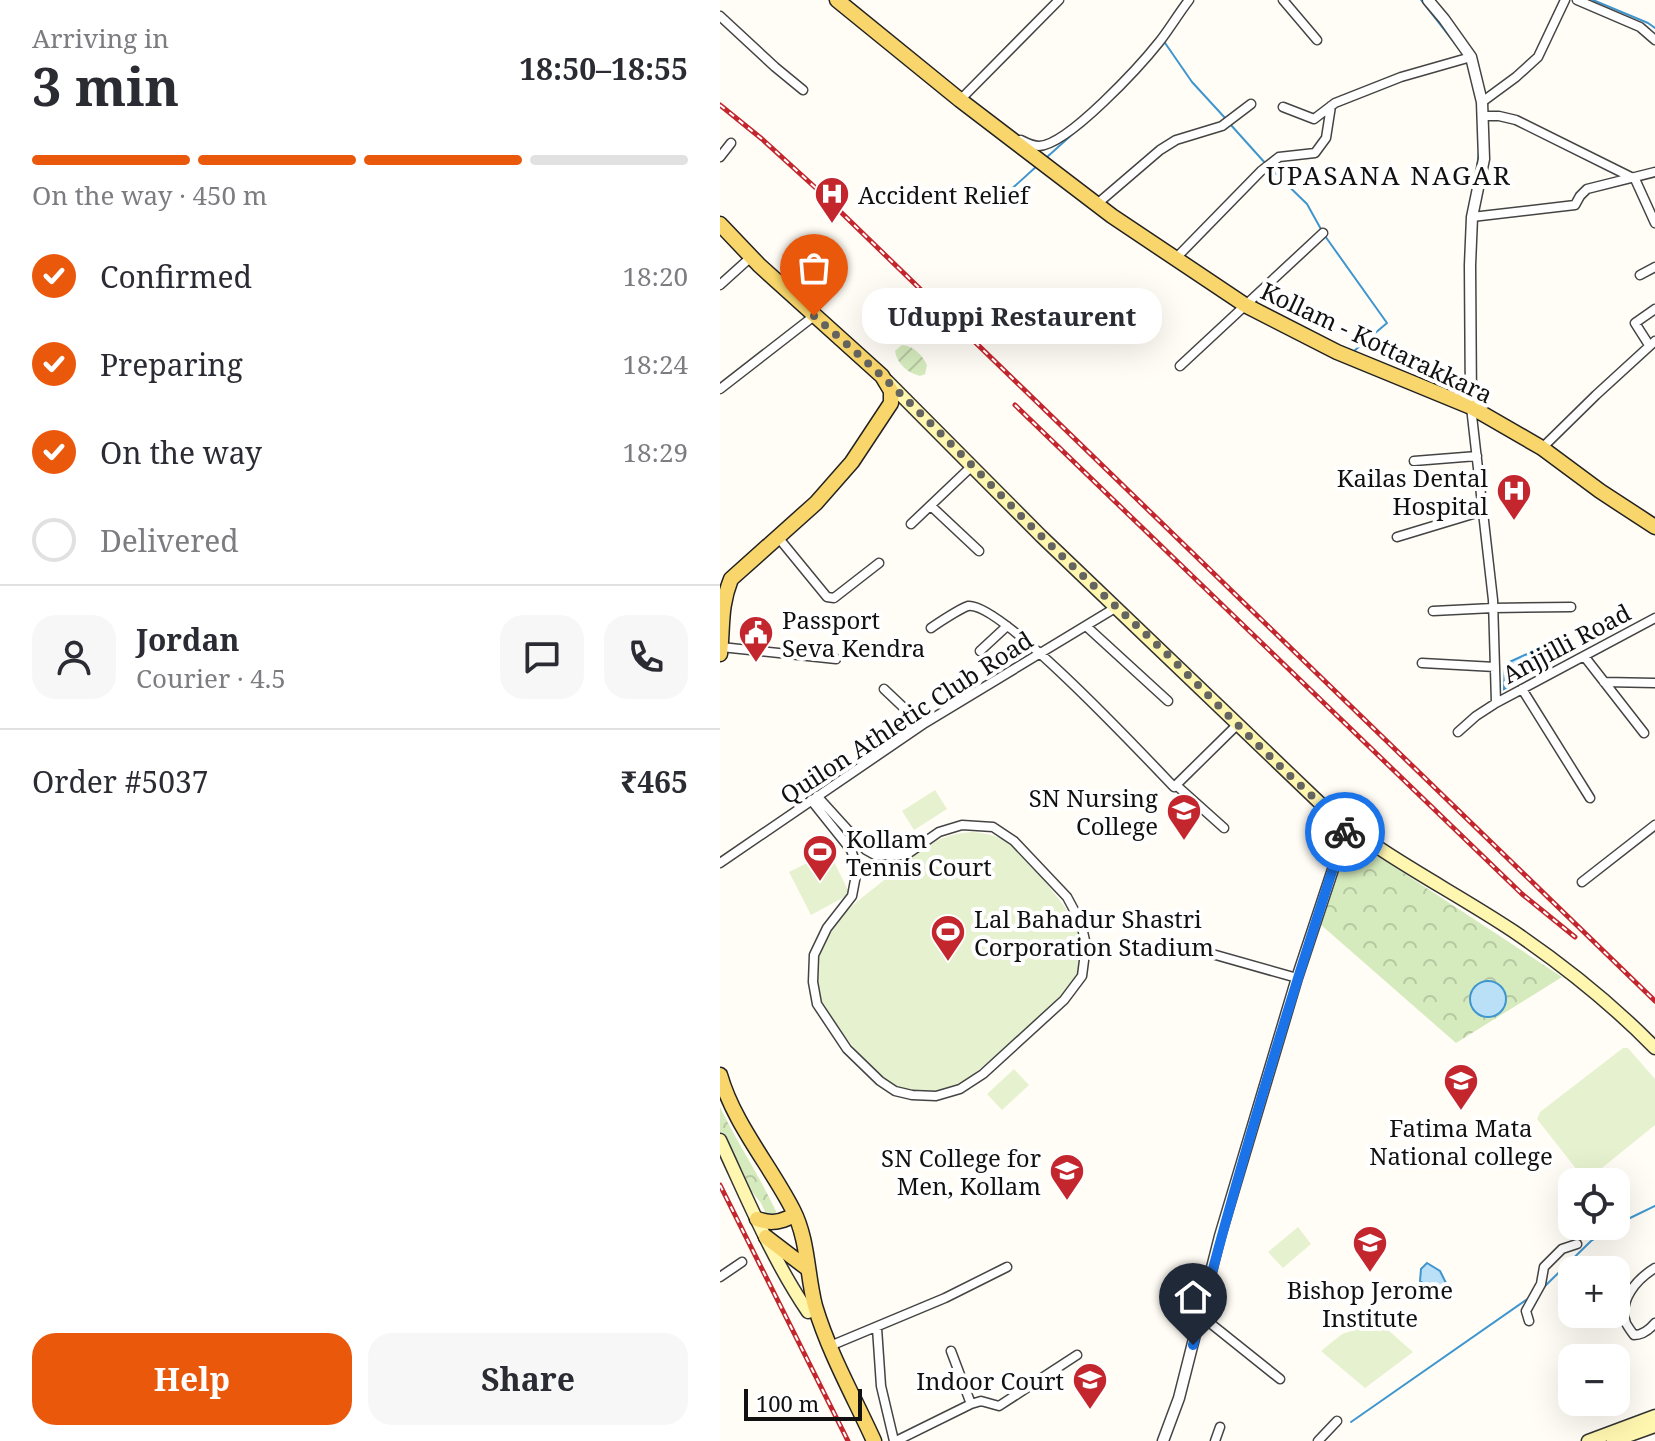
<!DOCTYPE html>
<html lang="en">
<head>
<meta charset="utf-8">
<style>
	:root { --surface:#fff; --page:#f7f7f7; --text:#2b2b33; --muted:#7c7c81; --line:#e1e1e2; --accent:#ea580c }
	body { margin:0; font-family:"Noto Serif",serif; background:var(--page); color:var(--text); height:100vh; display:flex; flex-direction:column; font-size:30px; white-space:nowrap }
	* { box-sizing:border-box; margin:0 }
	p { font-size:26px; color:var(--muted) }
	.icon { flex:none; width:44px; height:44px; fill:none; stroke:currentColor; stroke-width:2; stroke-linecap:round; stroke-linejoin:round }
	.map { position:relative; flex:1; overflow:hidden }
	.details { display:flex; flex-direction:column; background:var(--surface); width:720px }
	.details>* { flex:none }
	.fabs { position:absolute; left:838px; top:1168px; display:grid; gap:16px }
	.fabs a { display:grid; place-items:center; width:72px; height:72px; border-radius:16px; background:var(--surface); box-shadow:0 8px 32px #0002; font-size:40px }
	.scale { position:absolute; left:24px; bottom:20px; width:118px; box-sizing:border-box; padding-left:8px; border:4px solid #111; border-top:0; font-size:22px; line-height:28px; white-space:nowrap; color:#111; -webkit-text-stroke:6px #fff; paint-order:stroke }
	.pin { position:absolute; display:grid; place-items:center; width:68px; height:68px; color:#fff; margin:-82px -34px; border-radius:50% 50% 50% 0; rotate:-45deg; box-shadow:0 0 8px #0007 }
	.pin .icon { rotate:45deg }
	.courier { position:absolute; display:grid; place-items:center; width:80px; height:80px; margin:-40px; border:6px solid #1a73e8; border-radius:50%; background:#fff; color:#222; box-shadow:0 2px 10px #0007 }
	.bubble { position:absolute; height:56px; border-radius:24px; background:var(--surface); box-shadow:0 8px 32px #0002; font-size:26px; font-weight:700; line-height:56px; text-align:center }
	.overview em { font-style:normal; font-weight:700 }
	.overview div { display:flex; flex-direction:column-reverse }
	.overview { display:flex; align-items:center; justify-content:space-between; height:136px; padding:0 32px }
	h1 { font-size:52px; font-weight:700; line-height:60px }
	.bar { display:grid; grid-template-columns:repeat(4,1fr); gap:12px 8px; align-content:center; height:96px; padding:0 32px }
	.bar i { height:10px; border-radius:6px; background:var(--line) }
	.bar .on { background:var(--accent) }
	.bar p { grid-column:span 4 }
	.line { display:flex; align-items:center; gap:20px; padding:0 32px; border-top:2px solid var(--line) }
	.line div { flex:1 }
	.round { display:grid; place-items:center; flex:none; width:84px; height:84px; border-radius:24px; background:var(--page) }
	ol { padding:0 32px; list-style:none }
	li { display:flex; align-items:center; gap:24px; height:88px }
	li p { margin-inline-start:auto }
	li .icon { padding:8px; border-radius:50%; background:var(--accent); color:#fff; stroke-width:4 }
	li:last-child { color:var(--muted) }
	li i { width:44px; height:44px; border:4px solid var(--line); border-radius:50% }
	.primary-button { display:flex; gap:16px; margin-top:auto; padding:16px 32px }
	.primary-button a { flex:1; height:92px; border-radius:24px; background:var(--accent); color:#fff; font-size:32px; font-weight:700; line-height:92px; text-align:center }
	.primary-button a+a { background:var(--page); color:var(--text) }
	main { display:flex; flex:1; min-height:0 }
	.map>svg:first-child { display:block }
</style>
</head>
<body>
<main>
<section class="details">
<div class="overview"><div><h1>3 min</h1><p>Arriving in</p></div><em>18:50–18:55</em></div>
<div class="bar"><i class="on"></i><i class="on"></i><i class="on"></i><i></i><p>On the way · 450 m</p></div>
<ol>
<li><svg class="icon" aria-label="check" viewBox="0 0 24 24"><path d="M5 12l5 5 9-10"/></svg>Confirmed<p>18:20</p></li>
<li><svg class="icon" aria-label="check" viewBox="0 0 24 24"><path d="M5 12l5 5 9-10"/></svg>Preparing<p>18:24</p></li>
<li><svg class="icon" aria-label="check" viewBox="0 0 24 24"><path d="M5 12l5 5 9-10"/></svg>On the way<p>18:29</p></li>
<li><i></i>Delivered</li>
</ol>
<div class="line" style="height:144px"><a class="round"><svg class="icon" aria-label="person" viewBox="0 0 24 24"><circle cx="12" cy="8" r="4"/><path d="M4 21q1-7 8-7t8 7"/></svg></a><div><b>Jordan</b><p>Courier · 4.5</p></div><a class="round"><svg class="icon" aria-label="chat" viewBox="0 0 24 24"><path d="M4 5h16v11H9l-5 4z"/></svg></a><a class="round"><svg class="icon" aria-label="phone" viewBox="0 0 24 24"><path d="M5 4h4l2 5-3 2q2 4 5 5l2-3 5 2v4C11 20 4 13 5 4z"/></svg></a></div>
<div class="line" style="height:104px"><div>Order #5037</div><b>₹465</b></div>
<div class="primary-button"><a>Help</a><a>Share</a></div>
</section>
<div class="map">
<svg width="935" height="1441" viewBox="0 0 935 1441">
	<defs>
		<pattern id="park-crowns" width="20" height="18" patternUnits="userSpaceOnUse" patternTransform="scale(2)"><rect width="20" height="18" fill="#d5ebbd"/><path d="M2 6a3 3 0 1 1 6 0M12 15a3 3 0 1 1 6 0" fill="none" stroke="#b6c8a1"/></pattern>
		<pattern id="garden-furrows" width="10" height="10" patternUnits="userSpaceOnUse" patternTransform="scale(2)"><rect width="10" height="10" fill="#d5ebbd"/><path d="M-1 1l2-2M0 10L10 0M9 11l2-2" fill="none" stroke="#b6c8a1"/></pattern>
	</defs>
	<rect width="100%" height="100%" fill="#fffdf5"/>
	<!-- park -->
	<path fill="url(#park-crowns)" d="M634,844L644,847L842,977L736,1043L600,924L621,852L626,846Z
		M0,1107C18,1145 42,1179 59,1218H48L41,1203L0,1153Z"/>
	<!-- garden -->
	<path fill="url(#garden-furrows)" d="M182,345C194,346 202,355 207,365L205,374L200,376C188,373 177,364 175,351Z"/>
	<!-- pitch -->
	<path fill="#e6f2cf" d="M215,790L227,809L194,830L182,811Z
		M252,832C264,833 276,835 287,842C300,850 340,899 349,913C356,923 360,935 361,948C362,968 354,983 344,1000L236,1088C221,1093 203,1096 188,1091C177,1087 165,1081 157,1072C141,1057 100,1009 96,989C93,979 95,961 97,952C103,925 147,894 168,877C198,853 211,835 252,832Z
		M109,852L130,894L91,915L69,872Z
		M903,1048H908L935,1079V1125L877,1172L870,1176L861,1175L817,1119L820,1112Z
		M294,1069L309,1085L282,1110L267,1094Z
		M578,1227L591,1244L563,1268L548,1252Z
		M659,1322L693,1352L645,1388L601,1351L622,1334Z"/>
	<!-- water -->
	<path fill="#b9e0f7" stroke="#3f96cf" stroke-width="2" d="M820,648L826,667L784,689L785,664Z
		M750 999a18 18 0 1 1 36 0a18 18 0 1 1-36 0Z
		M707,1263L720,1271L731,1293C721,1296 708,1287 700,1281L701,1269Z"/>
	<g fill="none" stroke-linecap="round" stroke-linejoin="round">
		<!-- stream -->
		<path stroke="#3f96cf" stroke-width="2" d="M701,0L744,55
			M873,0L928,23L935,28
			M443,40L472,82L506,119
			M400,91L409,81
			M510,124L546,164
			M326,158L357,130
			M550,168L587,204L602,231
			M757,168L759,151
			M274,205L318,165
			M605,236L667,323L634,351
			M824,1287L871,1241L908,1219L935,1206
			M631,1422L809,1298"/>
		<defs>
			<path id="minor" d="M563,0L597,40
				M857,0L920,27L935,40
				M0,16L55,67L83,90
				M240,100L339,0
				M762,102L796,77L818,57L845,0
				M563,107L594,119L615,103L681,77L751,57
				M762,116H779L796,120L915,179L935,223
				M301,140C307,143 312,146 319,146C348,145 421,65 440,41C450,28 459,13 469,0
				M0,157L11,143
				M377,204L440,150L456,140L502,126L531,104
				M752,217L855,205L860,196L867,189L935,172
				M455,259L541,171L559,157L595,153L606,138L611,106
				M920,275L935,267
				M0,285L31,257
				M929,345L915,323L935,309
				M460,366L603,233
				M0,389L94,316
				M751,407L773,600L776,703
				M822,448L876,395L935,341
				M694,461L757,456
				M211,506L259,551
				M191,524L252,466
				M57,536L107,597L114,598L159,563
				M677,537L763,511
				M713,611L773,608L851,607
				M366,626L448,701
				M211,628C218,623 241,608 248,606C280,601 427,759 454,787L518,724
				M1,647L116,659
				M260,651L287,626
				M864,656L924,733
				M702,663L775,667
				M884,682L935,683
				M164,689L202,725
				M802,689L870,798
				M738,732L756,716L776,703L935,618
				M456,785L504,828
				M91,800L131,850L135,861L136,875L132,896L107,928L94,955L93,982L97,1004L127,1049L160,1081L175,1091L192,1095L216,1096L240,1089L263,1074L344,1000L362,976L366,945L361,923L347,897L294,841L273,827L242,825L219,832L186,855H155L146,850L97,796
				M0,863L205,723L395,608
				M862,882L935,825
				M471,948L577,978
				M935,1268C917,1279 898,1300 906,1323C906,1324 913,1334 914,1335C922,1335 930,1329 935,1323
				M0,1277L22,1262
				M480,1315L560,1379
				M809,1321L806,1311L821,1284L824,1267L842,1249L857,1244
				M157,1328L161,1386L174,1441
				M110,1346L225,1298L287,1267
				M231,1351L251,1404
				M176,1441L251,1404L261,1401L279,1406L357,1355
				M495,1441L500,1427
				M598,1441L617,1421"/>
			<path id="tertiary" d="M708,0L724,19L751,57L762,102L764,159L752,217L750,265L751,407
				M443,1441L459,1398L500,1236L577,978L627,827"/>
			<path id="secondary" d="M167,381L321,536L603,806C661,856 730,889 793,931C843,965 892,1004 935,1048
				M0,1140C27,1198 52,1259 88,1312
				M868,1441L935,1416
				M893,1441L935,1426"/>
			<path id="primary" d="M117,0L240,100L392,216L525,305L617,352L751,407L822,448L880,491L935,527
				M0,224L39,265L162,376L171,391V403L132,462L96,503L11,579C0,607 3,625 0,654
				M0,1075C14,1124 50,1165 73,1210C88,1239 87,1275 95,1306C109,1353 134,1397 154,1441
				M37,1219C49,1223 57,1223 68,1218
				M46,1237L88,1269"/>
		</defs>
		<!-- minor casing -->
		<use href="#minor" stroke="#444" stroke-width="11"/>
		<!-- tertiary casing -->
		<use href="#tertiary" stroke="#444" stroke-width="13"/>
		<!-- secondary casing -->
		<use href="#secondary" stroke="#333" stroke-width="15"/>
		<!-- primary casing -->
		<use href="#primary" stroke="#222" stroke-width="17"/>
		<!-- minor -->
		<use href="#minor" stroke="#fff" stroke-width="8"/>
		<!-- tertiary -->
		<use href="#tertiary" stroke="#fff" stroke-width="10"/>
		<!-- secondary -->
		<use href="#secondary" stroke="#fff6b0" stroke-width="12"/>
		<!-- primary -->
		<use href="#primary" stroke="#f9d66b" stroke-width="14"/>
		<defs>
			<path id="rail" d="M0,105L42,139L98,190L935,1001
				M295,405L802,894L855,937
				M0,1185L128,1441"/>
		</defs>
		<!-- rail casing -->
		<use href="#rail" stroke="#c4262e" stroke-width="5"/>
		<!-- rail -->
		<use href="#rail" stroke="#fff" stroke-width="2" stroke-dasharray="6" stroke-linecap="butt"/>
	</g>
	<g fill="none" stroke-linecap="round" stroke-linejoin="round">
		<!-- done -->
		<path stroke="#646461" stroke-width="8" stroke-dasharray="0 14.4" d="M94,316C170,379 238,451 307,522C354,569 404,613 452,659C509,716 565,774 627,827L625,832"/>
		<!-- route -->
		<path stroke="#1a73e8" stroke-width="10" d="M473,1345C517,1172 569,1002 625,832"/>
	</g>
	<!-- icons -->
	<defs>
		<symbol id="hospital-pin" viewBox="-11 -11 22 30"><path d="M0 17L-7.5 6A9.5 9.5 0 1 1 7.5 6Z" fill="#c4262e" stroke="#fff"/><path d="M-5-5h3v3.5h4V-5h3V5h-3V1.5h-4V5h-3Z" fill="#fff"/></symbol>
		<symbol id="civic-pin" viewBox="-11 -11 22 30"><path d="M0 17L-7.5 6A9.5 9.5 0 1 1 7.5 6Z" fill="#c4262e" stroke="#fff"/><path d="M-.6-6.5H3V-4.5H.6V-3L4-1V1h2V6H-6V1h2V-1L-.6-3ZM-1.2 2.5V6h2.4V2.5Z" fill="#fff"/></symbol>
		<symbol id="university-pin" viewBox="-11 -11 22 30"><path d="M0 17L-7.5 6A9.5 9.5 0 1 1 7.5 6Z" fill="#c4262e" stroke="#fff"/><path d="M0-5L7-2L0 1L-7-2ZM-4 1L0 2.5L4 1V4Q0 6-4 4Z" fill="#fff"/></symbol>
		<symbol id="stadium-pin" viewBox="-11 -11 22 30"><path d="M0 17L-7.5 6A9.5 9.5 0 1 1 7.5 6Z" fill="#c4262e" stroke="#fff"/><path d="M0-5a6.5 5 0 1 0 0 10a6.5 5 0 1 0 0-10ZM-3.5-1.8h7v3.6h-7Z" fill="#fff"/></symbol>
	</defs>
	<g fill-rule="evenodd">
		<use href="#hospital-pin" x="92" y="174" width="40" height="54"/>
		<use href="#hospital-pin" x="774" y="471" width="40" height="54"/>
		<use href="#civic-pin" x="16" y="613" width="40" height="54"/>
		<use href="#university-pin" x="444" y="791" width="40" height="54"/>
		<use href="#stadium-pin" x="80" y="832" width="40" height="54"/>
		<use href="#stadium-pin" x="208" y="912" width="40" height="54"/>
		<use href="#university-pin" x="721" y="1061" width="40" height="54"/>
		<use href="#university-pin" x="327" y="1151" width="40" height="54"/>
		<use href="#university-pin" x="630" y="1223" width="40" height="54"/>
		<use href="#university-pin" x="350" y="1360" width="40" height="54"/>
	</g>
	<g text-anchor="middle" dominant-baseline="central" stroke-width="8" stroke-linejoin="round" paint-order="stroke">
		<!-- poi labels -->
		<g font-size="24" fill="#111" stroke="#fff" text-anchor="start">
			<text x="138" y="194">Accident Relief</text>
			<text x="768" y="477" text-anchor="end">Kailas Dental<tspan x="768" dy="28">Hospital</tspan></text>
			<text x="62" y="619">Passport<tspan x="62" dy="28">Seva Kendra</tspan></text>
			<text x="438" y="797" text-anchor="end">SN Nursing<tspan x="438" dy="28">College</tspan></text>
			<text x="126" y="838">Kollam<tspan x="126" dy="28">Tennis Court</tspan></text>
			<text x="254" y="918">Lal Bahadur Shastri<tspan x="254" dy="28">Corporation Stadium</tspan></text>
			<text x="741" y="1127" text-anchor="middle">Fatima Mata<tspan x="741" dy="28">National college</tspan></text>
			<text x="321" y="1157" text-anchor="end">SN College for<tspan x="321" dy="28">Men, Kollam</tspan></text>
			<text x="650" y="1289" text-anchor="middle">Bishop Jerome<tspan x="650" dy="28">Institute</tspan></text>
			<text x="344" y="1380" text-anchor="end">Indoor Court</text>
		</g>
		<!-- street labels -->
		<g font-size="24" fill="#111" stroke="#fff">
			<text transform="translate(657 342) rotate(25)">Kollam - Kottarakkara</text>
			<text transform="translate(846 643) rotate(-28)">Anjjilli Road</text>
			<text transform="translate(186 717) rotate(-33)">Quilon Athletic Club Road</text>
		</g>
		<!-- neighbourhood labels -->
		<g font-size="26" letter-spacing="2" fill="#111" stroke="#fff">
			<text x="669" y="175">UPASANA NAGAR</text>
		</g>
	</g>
</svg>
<div class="fabs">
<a><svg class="icon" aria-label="locate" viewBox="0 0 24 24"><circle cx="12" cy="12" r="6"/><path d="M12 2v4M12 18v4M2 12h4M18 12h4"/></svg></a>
<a>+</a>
<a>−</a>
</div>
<div class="scale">100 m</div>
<div class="pin" style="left:94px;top:316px;background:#ea580c"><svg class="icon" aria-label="bag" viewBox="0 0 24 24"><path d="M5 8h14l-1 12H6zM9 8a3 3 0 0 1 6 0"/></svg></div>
<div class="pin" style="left:473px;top:1345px;background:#1f2937"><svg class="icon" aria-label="home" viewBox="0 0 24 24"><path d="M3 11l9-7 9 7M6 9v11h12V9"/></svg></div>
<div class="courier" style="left:625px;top:832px"><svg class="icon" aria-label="bike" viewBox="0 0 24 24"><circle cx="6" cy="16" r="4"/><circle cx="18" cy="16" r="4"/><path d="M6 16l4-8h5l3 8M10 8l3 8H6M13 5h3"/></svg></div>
<div class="bubble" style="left:142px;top:288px;width:300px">Uduppi Restaurent</div>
</div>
</main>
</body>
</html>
